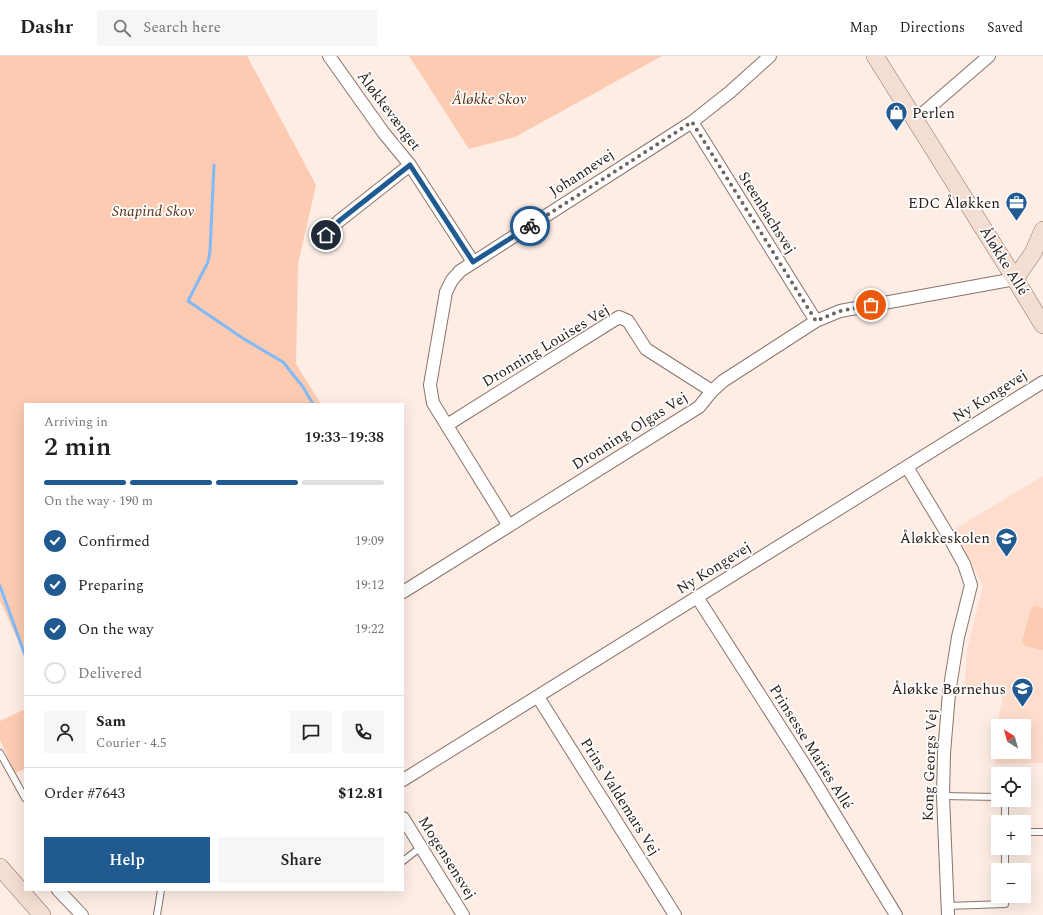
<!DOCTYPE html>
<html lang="en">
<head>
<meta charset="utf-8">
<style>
	:root { --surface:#fff; --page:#f6f6f6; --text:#222; --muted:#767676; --line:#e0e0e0; --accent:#215a91 }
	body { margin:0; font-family:Spectral,serif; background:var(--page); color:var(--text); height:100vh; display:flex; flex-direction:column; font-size:15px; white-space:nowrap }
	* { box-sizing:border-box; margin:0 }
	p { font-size:13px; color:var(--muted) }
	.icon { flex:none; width:22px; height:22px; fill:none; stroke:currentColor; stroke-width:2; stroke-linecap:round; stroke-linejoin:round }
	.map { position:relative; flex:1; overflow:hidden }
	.panel { position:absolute; left:24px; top:347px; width:380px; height:488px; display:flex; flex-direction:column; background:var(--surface); border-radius:0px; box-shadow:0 4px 16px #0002 }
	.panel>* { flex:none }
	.needle { width:26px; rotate:323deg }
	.tools { position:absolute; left:991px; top:663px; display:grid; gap:8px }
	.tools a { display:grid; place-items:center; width:40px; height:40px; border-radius:0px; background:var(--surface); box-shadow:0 4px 16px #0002; font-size:20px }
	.pin { position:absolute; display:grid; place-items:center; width:34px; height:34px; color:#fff; margin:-17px; border:2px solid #fff; border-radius:50%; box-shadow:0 1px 4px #0007 }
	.courier { position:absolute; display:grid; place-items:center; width:40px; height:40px; margin:-20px; border:3px solid #215a91; border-radius:50%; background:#fff; color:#222; box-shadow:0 1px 5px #0007 }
	.summary em { font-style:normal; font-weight:600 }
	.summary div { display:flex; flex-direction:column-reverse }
	.summary { display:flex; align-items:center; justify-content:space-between; height:68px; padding:0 20px }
	h1 { font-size:26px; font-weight:600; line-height:30px }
	.bar { display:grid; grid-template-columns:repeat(4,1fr); gap:6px 4px; align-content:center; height:48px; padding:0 20px }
	.bar i { height:5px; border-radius:3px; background:var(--line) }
	.bar .active { background:var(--accent) }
	.bar p { grid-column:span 4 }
	.line { display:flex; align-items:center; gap:10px; padding:0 20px; border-top:1px solid var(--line) }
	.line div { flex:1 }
	.round { display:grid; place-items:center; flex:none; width:42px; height:42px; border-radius:0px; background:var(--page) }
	ol { padding:0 20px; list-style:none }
	li { display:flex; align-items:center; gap:12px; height:44px }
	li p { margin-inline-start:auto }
	li .icon { padding:4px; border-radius:50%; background:var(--accent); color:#fff; stroke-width:4 }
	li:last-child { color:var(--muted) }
	li i { width:22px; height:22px; border:2px solid var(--line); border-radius:50% }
	.cta { display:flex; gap:8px; margin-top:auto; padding:8px 20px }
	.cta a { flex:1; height:46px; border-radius:0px; background:var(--accent); color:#fff; font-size:16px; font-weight:600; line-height:46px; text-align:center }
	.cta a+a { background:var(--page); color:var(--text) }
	header { display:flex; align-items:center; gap:24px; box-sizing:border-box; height:56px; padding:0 20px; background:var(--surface); border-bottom:1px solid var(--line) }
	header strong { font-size:19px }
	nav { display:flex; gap:22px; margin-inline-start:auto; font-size:14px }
	.search { width:280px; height:36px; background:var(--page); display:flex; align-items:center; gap:10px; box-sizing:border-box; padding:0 14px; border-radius:0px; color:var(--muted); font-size:15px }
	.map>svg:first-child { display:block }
</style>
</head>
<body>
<header>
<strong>Dashr</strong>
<div class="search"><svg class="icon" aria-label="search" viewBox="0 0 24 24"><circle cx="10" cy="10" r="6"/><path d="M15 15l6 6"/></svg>Search here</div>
<nav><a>Map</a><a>Directions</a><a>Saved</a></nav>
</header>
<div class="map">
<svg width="1043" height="859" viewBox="0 0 1043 859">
	<rect width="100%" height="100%" fill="#fdede5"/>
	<!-- built -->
	<path fill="#feddcc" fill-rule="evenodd" d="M1043,420V707L995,708L997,668L1003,639L964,634L967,595L983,531L955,473ZM998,670H1024V696H998Z"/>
	<!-- green -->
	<path fill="#fccbb2" d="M0,0H247L316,129L298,208L296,308L321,348H25V599L0,545Z
		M409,0H662L515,81L469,93Z
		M1035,550L1043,552V594L1025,590L1022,586L1031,552Z
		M25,653V713L15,717L0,684V665Z"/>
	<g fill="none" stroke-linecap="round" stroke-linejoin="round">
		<!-- stream -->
		<path stroke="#82baf7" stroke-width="3" d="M214,109L210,195L208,206L188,245L244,283L283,306L303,331L313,348
			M0,530L25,599"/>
		<defs>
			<path id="lane" d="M0,697L25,742
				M943,740L998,741
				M1005,744V766
				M1024,776H1043
				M1005,792V814
				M403,805L421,791
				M947,850L1005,848V840
				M157,859L161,834"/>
			<path id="street" d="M329,0L383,76L410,109L473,206
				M915,64L989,0
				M692,66L816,265
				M326,179L339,165L410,109
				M447,369L619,261L628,265L646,293L712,335
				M907,411L948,479L964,508L971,529L958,581L949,637L944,697L943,740L948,859
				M509,470L433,347L430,329L446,236L452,224L460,215L692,66L730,36L770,0
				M403,536L699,351L712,335L723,325L816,265L840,255L1015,223
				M697,541L804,708L896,859
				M538,641L675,859
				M403,724L1043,326
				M403,762L463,859
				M58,834L82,859"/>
			<path id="secondary" d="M875,0L1015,223L1043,269
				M1015,223L1033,197L1043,174
				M0,811L42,859"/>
		</defs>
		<!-- lane casing -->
		<use href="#lane" stroke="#8a7469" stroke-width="8"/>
		<!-- street casing -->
		<use href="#street" stroke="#8a7469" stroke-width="14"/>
		<!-- secondary casing -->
		<use href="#secondary" stroke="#8a7469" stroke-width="18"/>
		<!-- lane -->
		<use href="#lane" stroke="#fff" stroke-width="6"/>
		<!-- street -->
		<use href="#street" stroke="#fff" stroke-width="12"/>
		<!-- secondary -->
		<use href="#secondary" stroke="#f4ddd1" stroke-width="17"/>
	</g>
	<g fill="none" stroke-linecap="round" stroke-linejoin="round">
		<!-- done -->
		<path stroke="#71655f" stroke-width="4" stroke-dasharray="0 7.2" d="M530,170L692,66L816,265L840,255L871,249"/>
		<!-- route -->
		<path stroke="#215a91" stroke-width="5" d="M326,179L339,165L410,109L473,206L530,170"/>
	</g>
	<!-- icons -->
	<defs>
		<symbol id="shop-pin" viewBox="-11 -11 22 30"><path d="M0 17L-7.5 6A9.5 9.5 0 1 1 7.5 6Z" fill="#215a91" stroke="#fefefe"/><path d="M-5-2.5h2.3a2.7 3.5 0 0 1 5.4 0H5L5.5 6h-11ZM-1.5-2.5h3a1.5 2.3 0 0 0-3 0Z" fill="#fff"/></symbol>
		<symbol id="office-pin" viewBox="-11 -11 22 30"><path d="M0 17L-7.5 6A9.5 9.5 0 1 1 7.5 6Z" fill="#215a91" stroke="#fefefe"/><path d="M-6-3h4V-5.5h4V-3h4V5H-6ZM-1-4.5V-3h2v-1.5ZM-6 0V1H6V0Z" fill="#fff"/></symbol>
		<symbol id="school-pin" viewBox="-11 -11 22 30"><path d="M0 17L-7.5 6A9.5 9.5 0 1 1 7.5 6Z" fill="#215a91" stroke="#fefefe"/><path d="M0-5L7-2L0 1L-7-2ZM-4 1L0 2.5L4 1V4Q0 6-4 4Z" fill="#fff"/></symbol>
	</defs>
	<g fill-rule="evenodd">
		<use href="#shop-pin" x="884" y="44" width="25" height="34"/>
		<use href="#office-pin" x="1004" y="134" width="25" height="34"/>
		<use href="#school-pin" x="994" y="470" width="25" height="34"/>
		<use href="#school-pin" x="1010" y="620" width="25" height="34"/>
	</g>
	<g text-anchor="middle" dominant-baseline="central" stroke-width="3.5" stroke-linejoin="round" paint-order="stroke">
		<!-- park labels -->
		<g font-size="15" font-style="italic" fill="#5d2d0f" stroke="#fefefe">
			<text x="489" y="43">Åløkke Skov</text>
			<text x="153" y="155">Snapind Skov</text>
		</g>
		<!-- street labels -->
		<g font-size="15" fill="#251c17" stroke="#fefefe">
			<text transform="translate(389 55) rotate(53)">Åløkkevænget</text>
			<text transform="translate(582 117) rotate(-33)">Johannevej</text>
			<text transform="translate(767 157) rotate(58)">Steenbachsvej</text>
			<text transform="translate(1004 205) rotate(58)">Åløkke Allé</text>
			<text transform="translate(546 290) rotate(-31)">Dronning Louises Vej</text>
			<text transform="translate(990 340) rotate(-32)">Ny Kongevej</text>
			<text transform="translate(630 375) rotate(-32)">Dronning Olgas Vej</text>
			<text transform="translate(714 512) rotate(-32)">Ny Kongevej</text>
			<text transform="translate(811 691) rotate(58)">Prinsesse Maries Allé</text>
			<text transform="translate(930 709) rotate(-88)">Kong Georgs Vej</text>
			<text transform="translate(620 741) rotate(58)">Prins Valdemars Vej</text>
			<text transform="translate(447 802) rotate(58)">Mogensensvej</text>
		</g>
		<!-- poi labels -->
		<g font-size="15" fill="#251c17" stroke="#fefefe" text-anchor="end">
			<text x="912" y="57" text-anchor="start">Perlen</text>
			<text x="1000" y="147">EDC Åløkken</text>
			<text x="990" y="482">Åløkkeskolen</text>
			<text x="1006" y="633">Åløkke Børnehus</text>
		</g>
	</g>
</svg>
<div class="tools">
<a><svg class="needle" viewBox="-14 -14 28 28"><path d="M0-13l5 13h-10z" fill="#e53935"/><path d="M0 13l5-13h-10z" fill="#767676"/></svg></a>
<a><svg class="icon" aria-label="locate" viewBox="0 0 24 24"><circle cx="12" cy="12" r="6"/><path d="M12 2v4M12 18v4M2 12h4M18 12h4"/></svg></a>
<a>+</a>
<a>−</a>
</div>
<div class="pin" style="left:871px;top:249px;background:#ea580c"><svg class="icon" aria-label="bag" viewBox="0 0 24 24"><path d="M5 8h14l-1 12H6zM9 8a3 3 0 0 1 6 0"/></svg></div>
<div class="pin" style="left:326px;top:179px;background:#1f2937"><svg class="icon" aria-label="home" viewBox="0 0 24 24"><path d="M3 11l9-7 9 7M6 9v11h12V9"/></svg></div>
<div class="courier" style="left:530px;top:170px"><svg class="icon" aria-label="bike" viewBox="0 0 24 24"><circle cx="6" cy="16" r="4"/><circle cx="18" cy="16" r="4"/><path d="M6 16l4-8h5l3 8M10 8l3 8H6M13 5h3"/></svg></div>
<section class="panel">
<div class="summary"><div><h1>2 min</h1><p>Arriving in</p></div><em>19:33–19:38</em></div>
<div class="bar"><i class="active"></i><i class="active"></i><i class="active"></i><i></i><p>On the way · 190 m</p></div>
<ol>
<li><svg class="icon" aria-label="check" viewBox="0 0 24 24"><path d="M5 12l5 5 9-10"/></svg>Confirmed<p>19:09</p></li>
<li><svg class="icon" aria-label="check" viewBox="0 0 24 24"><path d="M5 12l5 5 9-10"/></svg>Preparing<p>19:12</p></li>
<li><svg class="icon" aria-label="check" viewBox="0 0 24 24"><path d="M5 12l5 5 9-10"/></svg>On the way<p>19:22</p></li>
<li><i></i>Delivered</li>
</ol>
<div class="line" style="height:72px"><a class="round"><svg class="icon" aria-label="person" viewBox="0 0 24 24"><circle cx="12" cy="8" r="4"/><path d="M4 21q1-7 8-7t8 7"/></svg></a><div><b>Sam</b><p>Courier · 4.5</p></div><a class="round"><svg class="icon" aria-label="chat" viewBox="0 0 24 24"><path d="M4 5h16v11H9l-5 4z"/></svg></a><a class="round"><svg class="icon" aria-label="phone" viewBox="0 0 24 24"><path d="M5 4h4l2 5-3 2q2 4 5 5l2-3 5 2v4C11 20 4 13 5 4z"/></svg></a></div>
<div class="line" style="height:52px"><div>Order #7643</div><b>$12.81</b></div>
<div class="cta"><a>Help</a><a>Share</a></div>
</section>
</div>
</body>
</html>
